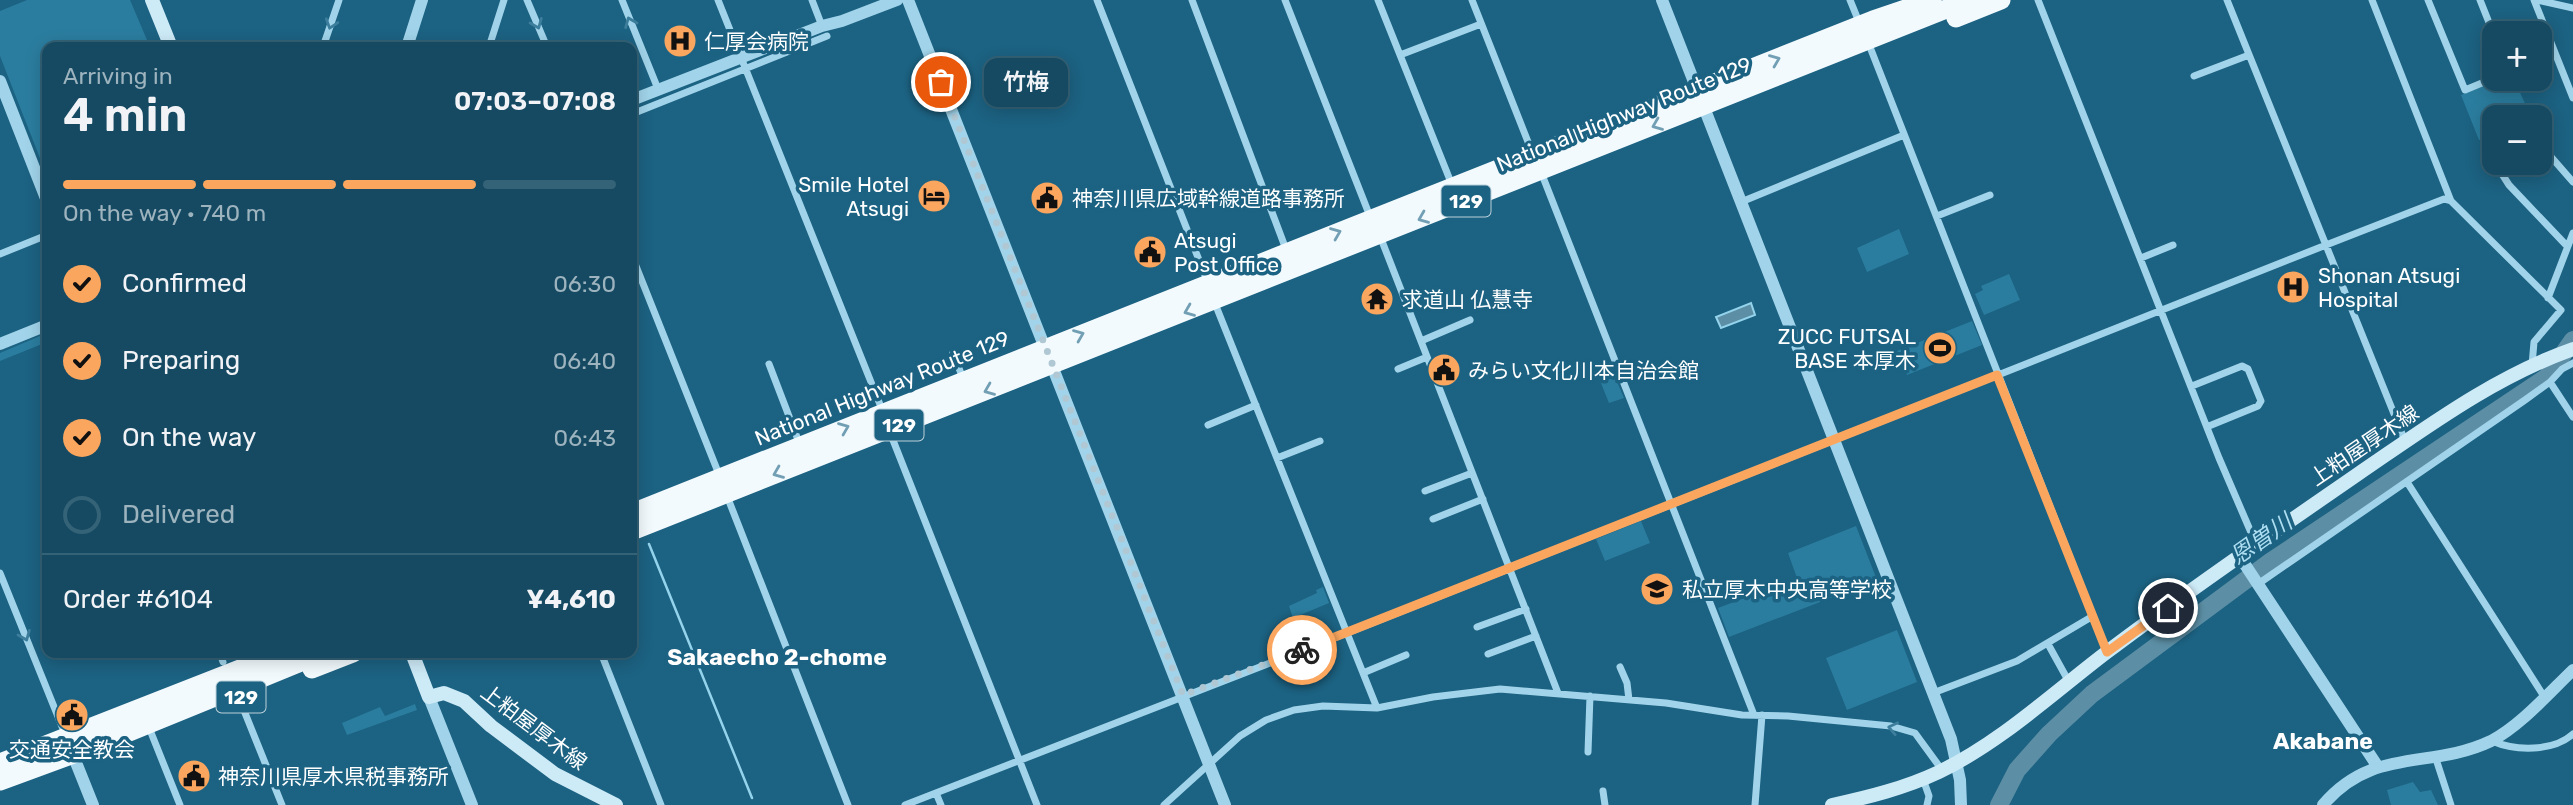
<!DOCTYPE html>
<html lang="en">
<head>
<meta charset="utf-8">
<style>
	:root { --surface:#154a62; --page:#22546b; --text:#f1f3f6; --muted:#9db3be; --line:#346277; --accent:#faa65f }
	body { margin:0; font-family:Rubik,"Noto Sans JP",sans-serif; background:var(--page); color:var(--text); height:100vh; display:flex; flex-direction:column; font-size:26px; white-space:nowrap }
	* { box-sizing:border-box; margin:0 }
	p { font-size:23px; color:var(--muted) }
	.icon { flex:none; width:38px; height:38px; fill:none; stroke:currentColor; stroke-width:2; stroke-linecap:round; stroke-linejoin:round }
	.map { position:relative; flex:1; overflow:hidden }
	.drawer { position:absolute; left:42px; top:42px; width:595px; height:616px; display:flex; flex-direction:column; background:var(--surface); border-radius:14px; box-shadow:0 4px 18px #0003,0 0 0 2px var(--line) }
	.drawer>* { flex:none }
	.controls { position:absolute; left:2482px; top:21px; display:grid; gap:14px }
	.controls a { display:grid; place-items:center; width:70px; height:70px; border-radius:14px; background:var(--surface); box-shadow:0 4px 18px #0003,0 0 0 2px var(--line); font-size:35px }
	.pin { position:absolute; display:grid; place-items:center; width:60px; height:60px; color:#fff; margin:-30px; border:4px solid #fff; border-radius:50%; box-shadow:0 2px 7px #0007 }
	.courier { position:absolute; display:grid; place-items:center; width:70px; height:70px; margin:-35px; border:5px solid #faa65f; border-radius:50%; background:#fff; color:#222; box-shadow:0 2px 9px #0007 }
	.bubble { position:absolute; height:49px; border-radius:14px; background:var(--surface); box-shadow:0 4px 18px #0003,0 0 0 2px var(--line); font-size:23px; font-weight:600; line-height:49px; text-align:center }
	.overview em { font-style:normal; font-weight:600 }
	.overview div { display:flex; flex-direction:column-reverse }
	.overview { display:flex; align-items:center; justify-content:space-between; height:119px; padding:0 21px }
	h1 { font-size:46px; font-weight:600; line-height:52px }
	.bar { display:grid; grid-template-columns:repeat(4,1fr); gap:10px 7px; align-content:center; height:84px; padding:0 21px }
	.bar i { height:9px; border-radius:5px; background:var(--line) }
	.bar .current { background:var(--accent) }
	.bar p { grid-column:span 4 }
	.line { display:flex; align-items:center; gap:18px; padding:0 21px; border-top:2px solid var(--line) }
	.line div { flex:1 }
	ol { padding:0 21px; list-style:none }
	li { display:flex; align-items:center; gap:21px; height:77px }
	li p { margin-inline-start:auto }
	li .icon { padding:7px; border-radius:50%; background:var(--accent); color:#111; stroke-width:4 }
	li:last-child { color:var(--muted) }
	li i { width:38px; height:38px; border:4px solid var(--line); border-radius:50% }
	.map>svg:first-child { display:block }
</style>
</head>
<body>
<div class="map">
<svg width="2573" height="805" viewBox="0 0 2573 805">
	<rect width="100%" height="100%" fill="#1c6282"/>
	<!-- green -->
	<path fill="#2b7d9f" d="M27,0H130L150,47H47V176L0,56V11Z
		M2500,79H2514L2531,117H2494V134L2479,140L2461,95Z
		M1899,229L1909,254L1867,272L1857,248Z
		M2009,274L2020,300L1984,315L1975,294L1983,290L1981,286Z
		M1972,321L1982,345L1907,375L1897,351Z
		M47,333V342L0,361V353Z
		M1605,362L1609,363L1624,398L1609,403L1594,366Z
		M1641,521L1650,543L1605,561L1596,539Z
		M1856,526L1877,580L1729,637L1718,608L1797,578L1788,553Z
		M1323,587L1329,603L1293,618L1289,606L1317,593L1316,590Z
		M1897,630L1917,682L1847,710L1826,658Z
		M415,704L417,710L347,735L342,723L380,707L385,716Z
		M2413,782L2420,792L2431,790L2438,805H2391L2387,790Z"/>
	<!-- water -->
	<path fill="#5c8fa5" stroke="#94d3ec" stroke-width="2" d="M1751,303L1755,315L1721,328L1716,317Z"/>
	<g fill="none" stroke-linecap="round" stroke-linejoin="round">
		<!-- stream -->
		<path stroke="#94d3ec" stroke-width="2.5" d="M649,544L752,798"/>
		<!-- river -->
		<path stroke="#5c8fa5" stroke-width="18" d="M1999,805L2017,770L2049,734L2092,694L2270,562L2547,377L2573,340"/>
		<!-- minor -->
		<path stroke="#a1d4ea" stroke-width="7" d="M527,0L547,47
			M622,0L658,89
			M718,0L883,412
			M812,0L822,26
			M1097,0L1208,283
			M1192,0L1287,252
			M1285,0L1371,219
			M1378,0L1452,185
			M1472,0L1532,152
			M1850,0L1859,22
			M2038,0L2219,458L2256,544
			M2227,0L2405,441
			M2372,0L2451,201L2561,310L2534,342L2532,365
			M2428,0L2465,90L2494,78
			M2480,0L2494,35
			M2534,0L2573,98
			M2537,0L2573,8
			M1868,42L2107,652
			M323,47L339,0
			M489,47L504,0
			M1400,55L1481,24
			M2194,76L2249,55
			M632,114L827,36
			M2494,138L2485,143L2494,160
			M2539,143L2573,182
			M2495,163L2509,185L2567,246
			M1541,172L1754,715
			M1741,202L1904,135
			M1937,216L1990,195
			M1380,236L1558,693
			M0,254L47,235
			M632,256L720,477
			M2141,258L2173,245
			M2548,298L2573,233
			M1214,301L1377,708
			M1421,341L1470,320
			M953,353L964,381
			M769,364L800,445
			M1398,369L1427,357
			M2550,382L2573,417
			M2192,386L2242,366L2248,369L2261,401L2258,406L2209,426
			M1208,425L1256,405
			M889,430L1037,805
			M1277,458L1320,441
			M2407,482L2545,698
			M1425,491L1472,473
			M727,496L848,805
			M632,497V499
			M1433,519L1483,499
			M0,573L65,734
			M2258,584L2525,400L2550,382L2562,369L2573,363
			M1477,627L1526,609
			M2048,644L2069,682
			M220,653L223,662
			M601,653L661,805
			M1488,654L1536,636
			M1620,667L1627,683L1629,700
			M1363,673L1406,655
			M1933,693L2017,661L2093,616
			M239,698L282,805
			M150,730L180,805
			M2492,741C2515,751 2553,752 2573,734
			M1588,752L1590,696
			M2435,756L2451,805
			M1923,779L1929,796L1927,805
			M1603,791L1605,805
			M936,793L941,805
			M905,805L1347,633L2326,245L2444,199L2451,201
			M1164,805L1240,736L1266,720L1294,710L1323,706L1377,708L1433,697L1500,689L1666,703L1742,715L1788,716L1891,726L1915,733L1942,770
			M1755,805L1762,715"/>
		<!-- tertiary -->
		<path stroke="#a1d4ea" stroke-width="12" d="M908,0L1225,805
			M1662,0L1951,739L1960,780L1961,805
			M407,47L422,0
			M0,81L47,201
			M632,100L822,26L842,21L897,0
			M0,344L47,325
			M2240,557L2378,767
			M429,697L472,805
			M71,750L93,805
			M2323,805C2373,746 2430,770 2491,741C2520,726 2549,693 2573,670"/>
		<!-- secondary -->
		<path stroke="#cdeaf7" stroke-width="14" d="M152,0L171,47
			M412,653L429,697L444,693L464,701L491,726L555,774L616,805
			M1832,805C1869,797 1905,788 1939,772C2001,742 2053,693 2107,652C2189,590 2274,532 2358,474C2427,427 2494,377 2573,349"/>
		<!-- trunk -->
		<path stroke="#f2fafe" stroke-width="19" d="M1956,18L2001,0
			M632,513L1873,20L1932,0
			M632,531L1969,0
			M312,669L353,653
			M0,763L281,653
			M0,781L90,748L323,653"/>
	</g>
	<!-- one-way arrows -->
	<defs><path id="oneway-chevron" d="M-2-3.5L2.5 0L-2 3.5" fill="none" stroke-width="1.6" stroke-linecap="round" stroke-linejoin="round" transform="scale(1.75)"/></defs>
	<g stroke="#3d7e9c">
		<use href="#oneway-chevron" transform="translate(630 22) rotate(-112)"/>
		<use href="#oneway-chevron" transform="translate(331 24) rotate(108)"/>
		<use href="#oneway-chevron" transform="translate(537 24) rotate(68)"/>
		<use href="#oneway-chevron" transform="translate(25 636) rotate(68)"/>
		<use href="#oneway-chevron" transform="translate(1893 728) rotate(-168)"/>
	</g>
	<g stroke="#729fb4">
		<use href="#oneway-chevron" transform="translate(1775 60) rotate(-22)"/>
		<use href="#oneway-chevron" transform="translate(1657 125) rotate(158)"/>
		<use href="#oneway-chevron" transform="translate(1423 218) rotate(158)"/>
		<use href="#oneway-chevron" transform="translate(1336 233) rotate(-22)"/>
		<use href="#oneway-chevron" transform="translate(1189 311) rotate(158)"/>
		<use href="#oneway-chevron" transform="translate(1079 335) rotate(-22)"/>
		<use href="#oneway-chevron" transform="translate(989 390) rotate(158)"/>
		<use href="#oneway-chevron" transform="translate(844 428) rotate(-22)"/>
		<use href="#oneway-chevron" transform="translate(778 473) rotate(158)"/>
	</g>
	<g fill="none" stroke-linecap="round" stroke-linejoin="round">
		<!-- done -->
		<path stroke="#b0c8d3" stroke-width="7" stroke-dasharray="0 12.6" d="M941,82L1183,695L1302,650"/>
		<!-- route -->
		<path stroke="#faa65f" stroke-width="9" d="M1302,650L1997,375L2107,652L2168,608"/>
	</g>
	<!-- icons -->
	<defs>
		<symbol id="hospital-disc" viewBox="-11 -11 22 22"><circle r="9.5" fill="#faa65f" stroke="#1c6282"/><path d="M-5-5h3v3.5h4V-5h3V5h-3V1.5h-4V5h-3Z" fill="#111"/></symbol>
		<symbol id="hotel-disc" viewBox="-11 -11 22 22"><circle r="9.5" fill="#faa65f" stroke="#1c6282"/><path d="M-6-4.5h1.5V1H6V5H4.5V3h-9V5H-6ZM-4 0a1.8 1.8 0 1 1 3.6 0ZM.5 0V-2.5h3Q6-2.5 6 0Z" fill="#111"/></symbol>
		<symbol id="civic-disc" viewBox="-11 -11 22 22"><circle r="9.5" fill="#faa65f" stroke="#1c6282"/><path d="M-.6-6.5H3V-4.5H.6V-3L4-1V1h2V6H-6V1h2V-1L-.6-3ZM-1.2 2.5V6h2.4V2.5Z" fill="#111"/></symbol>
		<symbol id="temple-disc" viewBox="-11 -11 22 22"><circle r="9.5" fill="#faa65f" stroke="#1c6282"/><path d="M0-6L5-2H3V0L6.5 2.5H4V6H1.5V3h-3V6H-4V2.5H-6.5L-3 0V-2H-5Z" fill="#111"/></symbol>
		<symbol id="stadium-disc" viewBox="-11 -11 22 22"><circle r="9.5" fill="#faa65f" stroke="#1c6282"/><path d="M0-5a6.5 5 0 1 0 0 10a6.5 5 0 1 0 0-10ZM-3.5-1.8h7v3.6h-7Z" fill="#111"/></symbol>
		<symbol id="school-disc" viewBox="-11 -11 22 22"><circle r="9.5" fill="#faa65f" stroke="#1c6282"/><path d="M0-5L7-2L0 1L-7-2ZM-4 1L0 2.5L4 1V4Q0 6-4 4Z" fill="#111"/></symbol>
	</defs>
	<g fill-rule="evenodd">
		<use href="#hospital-disc" x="661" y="22" width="38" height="38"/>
		<use href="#hotel-disc" x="915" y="177" width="38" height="38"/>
		<use href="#civic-disc" x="1028" y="179" width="38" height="38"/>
		<use href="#civic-disc" x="1131" y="233" width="38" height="38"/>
		<use href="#hospital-disc" x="2274" y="268" width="38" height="38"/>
		<use href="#temple-disc" x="1358" y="280" width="38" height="38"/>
		<use href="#stadium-disc" x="1921" y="329" width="38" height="38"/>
		<use href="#civic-disc" x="1425" y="351" width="38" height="38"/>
		<use href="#school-disc" x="1638" y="570" width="38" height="38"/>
		<use href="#civic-disc" x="53" y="696" width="38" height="38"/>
		<use href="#civic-disc" x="175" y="757" width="38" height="38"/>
	</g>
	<g text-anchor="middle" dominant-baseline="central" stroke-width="7" stroke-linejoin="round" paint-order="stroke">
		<!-- shield labels -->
		<g fill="#1c6282" stroke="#bbd0da" stroke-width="2">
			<rect x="1441.5" y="185.5" width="49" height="31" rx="5"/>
			<rect x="874.5" y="409.5" width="49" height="31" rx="5"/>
			<rect x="216.5" y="681.5" width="49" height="31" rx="5"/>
		</g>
		<g font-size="19" font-weight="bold" fill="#fff">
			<text x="1466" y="201">129</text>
			<text x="899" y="425">129</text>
			<text x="241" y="697">129</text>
		</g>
		<!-- poi labels -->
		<g font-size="21" fill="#fff" stroke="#1c6282" text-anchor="start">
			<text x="704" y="41">仁厚会病院</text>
			<text x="909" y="184" text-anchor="end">Smile Hotel<tspan x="909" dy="24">Atsugi</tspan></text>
			<text x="1072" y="198">神奈川県広域幹線道路事務所</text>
			<text x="1174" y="240">Atsugi<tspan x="1174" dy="24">Post Office</tspan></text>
			<text x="2318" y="275">Shonan Atsugi<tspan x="2318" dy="24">Hospital</tspan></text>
			<text x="1402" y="299">求道山 仏慧寺</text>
			<text x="1916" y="336" text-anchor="end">ZUCC FUTSAL<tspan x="1916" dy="24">BASE 本厚木</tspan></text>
			<text x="1468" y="370">みらい文化川本自治会館</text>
			<text x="1682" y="589">私立厚木中央高等学校</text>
			<text x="72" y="749" text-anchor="middle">交通安全教会</text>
			<text x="218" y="776">神奈川県厚木県税事務所</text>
		</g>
		<!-- street labels -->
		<g font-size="21" fill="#fff" stroke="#1c6282">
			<text transform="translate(1624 114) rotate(-22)">National Highway Route 129</text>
			<text transform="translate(882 388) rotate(-22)">National Highway Route 129</text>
			<text transform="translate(2364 445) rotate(-34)">上粕屋厚木線</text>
			<text transform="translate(534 727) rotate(37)">上粕屋厚木線</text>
		</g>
		<!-- water labels -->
		<g font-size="23" font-style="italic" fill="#addef2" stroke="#1c6282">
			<text transform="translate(2261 539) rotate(-35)">恩曽川</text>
		</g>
		<!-- neighbourhood labels -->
		<g font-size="23" font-weight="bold" fill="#fff" stroke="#1c6282">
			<text x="777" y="657">Sakaecho 2-chome</text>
			<text x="2323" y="741">Akabane</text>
		</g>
	</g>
</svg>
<div class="controls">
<a>+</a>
<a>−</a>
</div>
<div class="pin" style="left:941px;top:82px;background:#ea580c"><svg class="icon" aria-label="bag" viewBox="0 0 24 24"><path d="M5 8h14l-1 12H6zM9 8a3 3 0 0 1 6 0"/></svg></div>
<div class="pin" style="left:2168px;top:608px;background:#1f2937"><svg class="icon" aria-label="home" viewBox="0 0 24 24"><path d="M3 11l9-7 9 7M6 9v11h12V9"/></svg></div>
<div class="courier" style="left:1302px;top:650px"><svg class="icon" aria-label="bike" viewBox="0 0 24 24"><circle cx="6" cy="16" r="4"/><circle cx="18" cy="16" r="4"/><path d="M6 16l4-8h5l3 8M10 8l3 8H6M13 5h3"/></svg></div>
<div class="bubble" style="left:984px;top:58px;width:84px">竹梅</div>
<section class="drawer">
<div class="overview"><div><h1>4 min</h1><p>Arriving in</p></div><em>07:03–07:08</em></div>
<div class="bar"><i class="current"></i><i class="current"></i><i class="current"></i><i></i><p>On the way · 740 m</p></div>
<ol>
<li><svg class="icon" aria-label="check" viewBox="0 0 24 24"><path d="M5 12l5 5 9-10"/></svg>Confirmed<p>06:30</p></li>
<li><svg class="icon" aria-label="check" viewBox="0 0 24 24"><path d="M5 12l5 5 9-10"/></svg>Preparing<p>06:40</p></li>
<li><svg class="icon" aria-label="check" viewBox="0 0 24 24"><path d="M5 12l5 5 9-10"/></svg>On the way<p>06:43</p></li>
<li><i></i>Delivered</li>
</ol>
<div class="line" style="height:91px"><div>Order #6104</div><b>¥4,610</b></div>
</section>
</div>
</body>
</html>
